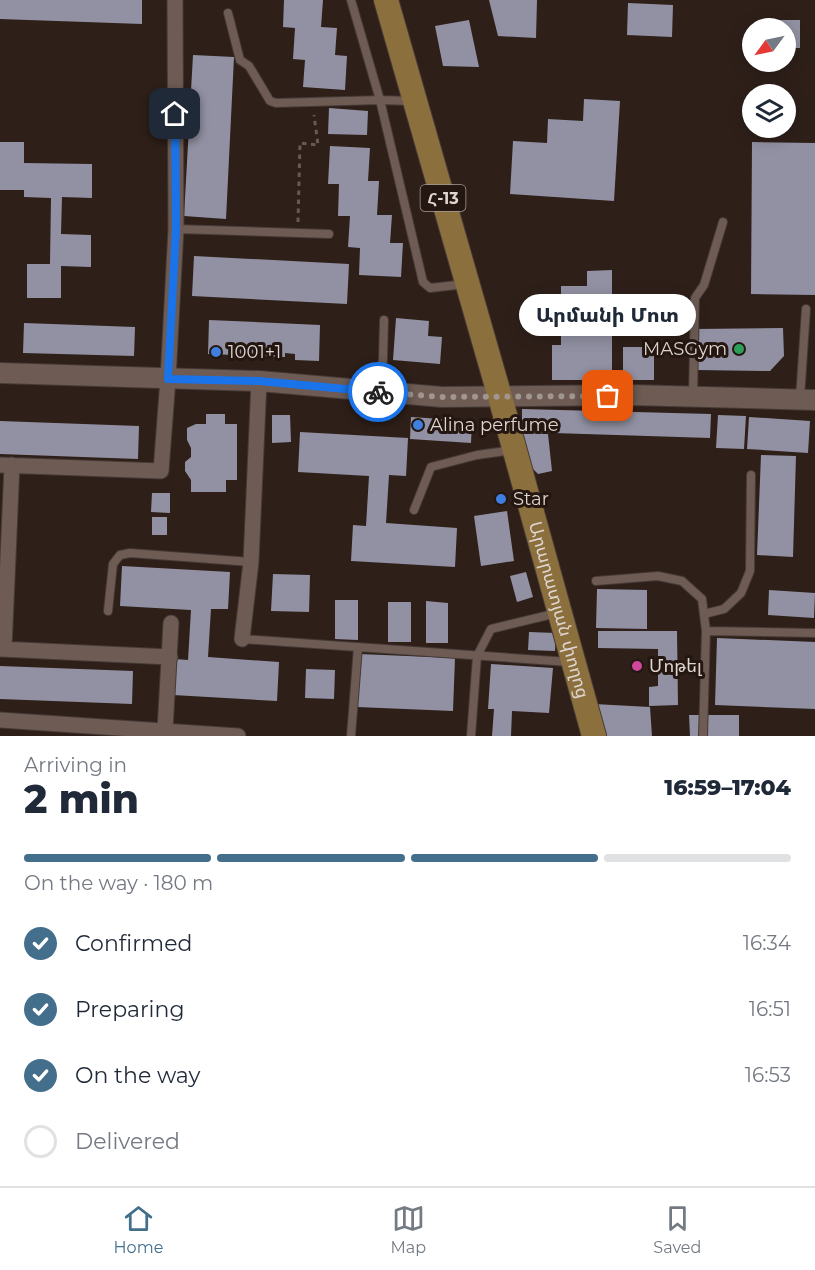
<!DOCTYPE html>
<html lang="en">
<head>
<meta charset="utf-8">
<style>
	:root { --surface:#fff; --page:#f2f2f3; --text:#1f2937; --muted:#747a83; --line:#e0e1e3; --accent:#436e8c }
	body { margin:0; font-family:Montserrat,"Noto Sans Armenian",sans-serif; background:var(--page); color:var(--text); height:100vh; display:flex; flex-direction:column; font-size:22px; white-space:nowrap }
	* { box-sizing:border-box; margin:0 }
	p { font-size:20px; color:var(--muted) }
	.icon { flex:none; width:33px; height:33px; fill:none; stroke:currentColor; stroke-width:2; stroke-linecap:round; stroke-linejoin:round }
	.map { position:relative; height:736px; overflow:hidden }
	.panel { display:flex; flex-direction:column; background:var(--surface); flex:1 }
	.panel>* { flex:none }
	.needle { width:39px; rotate:237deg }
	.controls { position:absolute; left:742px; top:18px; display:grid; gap:12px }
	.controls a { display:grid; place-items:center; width:54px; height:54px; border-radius:50%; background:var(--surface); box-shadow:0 3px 15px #0003; font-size:30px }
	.pin { position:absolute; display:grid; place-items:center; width:51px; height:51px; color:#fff; margin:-26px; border-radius:12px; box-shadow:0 3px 9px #0006 }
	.courier { position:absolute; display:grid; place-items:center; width:60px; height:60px; margin:-30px; border:4px solid #1a73e8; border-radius:50%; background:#fff; color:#222; box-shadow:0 2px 8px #0007 }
	.bubble { position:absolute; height:42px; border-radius:21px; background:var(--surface); box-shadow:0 3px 15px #0003; font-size:20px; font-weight:800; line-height:42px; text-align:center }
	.headline em { font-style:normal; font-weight:800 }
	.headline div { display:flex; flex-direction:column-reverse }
	.headline { display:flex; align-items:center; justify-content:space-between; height:102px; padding:0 24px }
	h1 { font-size:39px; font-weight:800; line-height:45px }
	.bar { display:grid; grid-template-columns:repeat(4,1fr); gap:9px 6px; align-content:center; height:72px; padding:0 24px }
	.bar i { height:8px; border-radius:4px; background:var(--line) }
	.bar .current { background:var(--accent) }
	.bar p { grid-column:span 4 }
	ol { padding:0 24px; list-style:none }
	li { display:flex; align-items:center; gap:18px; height:66px }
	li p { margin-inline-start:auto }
	li .icon { padding:6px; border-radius:50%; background:var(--accent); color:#fff; stroke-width:4 }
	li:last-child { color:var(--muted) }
	li i { width:33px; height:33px; border:3px solid var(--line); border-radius:50% }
	.tabs { display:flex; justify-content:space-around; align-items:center; height:84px; border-top:2px solid var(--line); background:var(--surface); font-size:16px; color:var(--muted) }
	.tabs a { display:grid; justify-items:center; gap:3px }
	.tabs .current { color:var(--accent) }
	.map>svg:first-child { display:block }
</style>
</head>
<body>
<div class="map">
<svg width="815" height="736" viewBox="0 0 815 736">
	<rect width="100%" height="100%" fill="#2e1f19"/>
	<!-- building -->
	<path fill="#9291a3" d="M0,0H142V24L0,19Z
		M284,0H323L321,27L337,28L335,55L347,56L345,90L303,87L305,60L293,59L295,28L283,27Z
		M489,0H537L536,38L498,36Z
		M628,3L673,5L672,37L627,35Z
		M469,20L479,67L443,66L435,26Z
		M768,20H800V48H786V28H768Z
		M193,55L234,57L226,219L184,216Z
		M584,99L620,101L614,201L510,194L513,141L547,143L548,119L583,121Z
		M329,108L368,111L367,135L328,134Z
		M0,142H24V163L92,164V198L62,197L61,234L91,235V267L61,266V298H27V264H50L51,198L24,197V190H0Z
		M752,142L815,143V295L751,294Z
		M330,146L370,148L368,181H379L377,215H392L390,243H403L401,277L359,275L360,248L348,247L350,216H338L339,184H328Z
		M194,256L349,264L347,304L192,296Z
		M612,270V380H552V345H561V286H587V271Z
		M396,318L429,321L428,336L442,337L440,364L393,360Z
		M209,320L320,325L319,361L295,360V354L285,353V357L208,354Z
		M24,323L135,327L134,356L23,353Z
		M783,328L784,356L770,371L696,370L695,329Z
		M623,347H654V380H623Z
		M522,409L711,414L710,438L522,432Z
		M206,414H225V424H237V480H226V492H191V480L185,471V462L191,457V448L187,440V428L196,424H206Z
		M272,415H290L291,442L272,443Z
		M718,415L746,416L744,449L716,448Z
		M411,417L472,421L471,443L410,439Z
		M749,417L810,421L808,453L747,449Z
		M0,421L139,426L138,459L0,454Z
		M300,432L408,438L406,476L389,475L386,523L457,528L455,567L351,561L353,525L366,526L369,476L298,472Z
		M523,433L548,434L552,471L538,474L530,466Z
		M761,455L796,456L793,557L757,555Z
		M152,493H170V513L151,512Z
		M507,511L514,561L481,566L474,516Z
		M152,517H167V535H152Z
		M122,566L230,572L228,609H211L208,657L279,662L277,701L173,695L175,659L188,660L191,610L120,606Z
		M526,572L533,597L517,602L510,576Z
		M273,574L310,575L309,612L271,611Z
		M597,589L647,590V629L596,628Z
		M769,590L815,593L814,618L768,615Z
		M335,600H358V640L335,639Z
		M426,601L448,603V643H426Z
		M388,602H411V642H388Z
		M598,631H677L678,705L649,706V687L658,686V649L598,648Z
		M529,632L556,633L555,651L528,650Z
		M717,638L815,642V709L715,705Z
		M359,654L455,658L453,711L357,707Z
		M491,664L553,668L549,713L512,711L511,736H492L494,709H488Z
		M0,666L133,671L132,704L0,699Z
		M306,669L335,670L334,699L305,698Z
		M594,704L650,707L652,736H605Z
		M689,715H700V736H690Z
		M707,715H739V736H707Z"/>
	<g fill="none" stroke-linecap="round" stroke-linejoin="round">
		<defs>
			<path id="service" d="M351,0L380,100L423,282L430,288L466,284
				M228,13L240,60L249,66L270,101L276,103L380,100L410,101
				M176,229L329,234
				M379,390L383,359L384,320
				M693,395L695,298L704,285L723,222
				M800,398L806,309
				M414,510L431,467L477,455L513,450
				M596,581L658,576L682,581L702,599L706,631L703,736
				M108,611L113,564L120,555L130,553L251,562
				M704,614L724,609L741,593L750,571L751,475
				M706,631L815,633
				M242,639L569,662
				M351,736L358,647
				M471,736L477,656L491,629L557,613"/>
			<path id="minor" d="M0,465L161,471L168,379L176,229L175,0
				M242,639L251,562L259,381
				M0,649L170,657
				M4,649L12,465
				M0,720L238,736
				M165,730L171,623"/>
			<path id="tertiary" d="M0,373L259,381L442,397L631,395L815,400"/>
			<g id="primary">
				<path id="s1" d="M386,0L500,397L594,736"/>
			</g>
		</defs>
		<!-- service casing -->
		<use href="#service" stroke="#453a36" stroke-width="10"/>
		<!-- minor casing -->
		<use href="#minor" stroke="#453a36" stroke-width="17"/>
		<!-- tertiary casing -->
		<use href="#tertiary" stroke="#453a36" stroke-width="22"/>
		<!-- primary casing -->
		<use href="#primary" stroke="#453a36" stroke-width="26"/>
		<!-- path -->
		<path stroke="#675a55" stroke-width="3" stroke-dasharray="4.5 4.5" stroke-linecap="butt" d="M298,222L300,143L318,145L314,115"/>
		<!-- service -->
		<use href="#service" stroke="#6d5b54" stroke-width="8"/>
		<!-- minor -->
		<use href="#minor" stroke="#6d5b54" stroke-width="15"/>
		<!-- tertiary -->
		<use href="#tertiary" stroke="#6d5b54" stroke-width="20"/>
		<!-- primary -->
		<use href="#primary" stroke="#8b6f3d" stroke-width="24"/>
	</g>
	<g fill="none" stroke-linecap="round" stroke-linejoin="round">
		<!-- done -->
		<path stroke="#a19591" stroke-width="6" stroke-dasharray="0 10.8" d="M378,392L442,397L608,396"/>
		<!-- route -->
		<path stroke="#1a73e8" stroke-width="8" d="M175,114L176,229L168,379L259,381L378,392"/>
	</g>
	<!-- markers -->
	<circle fill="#2e9e5b" stroke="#241610" stroke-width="2" cx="739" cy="349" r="6"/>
	<g fill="#3f7fe0" stroke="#241610" stroke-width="2">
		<circle cx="216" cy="352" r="6"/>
		<circle cx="418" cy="425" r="6"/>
		<circle cx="501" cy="499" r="6"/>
	</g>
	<circle fill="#d1479c" stroke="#241610" stroke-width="2" cx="637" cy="666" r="6"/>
	<g text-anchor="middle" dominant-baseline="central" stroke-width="6" stroke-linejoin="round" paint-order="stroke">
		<!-- shield labels -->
		<rect fill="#241610" stroke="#a79c97" stroke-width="1.5" x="420.5" y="185" width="45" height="26" rx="4.5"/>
		<g font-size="16" font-weight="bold" fill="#dfd5d1">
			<text x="443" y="198">Հ-13</text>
		</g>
		<!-- poi labels -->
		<g font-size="18" fill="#dfd5d1" stroke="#241610" text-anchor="start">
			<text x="727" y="349" text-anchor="end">MASGym</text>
			<text x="228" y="352">1001+1</text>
			<text x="430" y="425">Alina perfume</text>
			<text x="513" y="499">Star</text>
			<text x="649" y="666">Մոթել</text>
		</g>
		<!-- street labels -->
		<g font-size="18" fill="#dfd5d1" stroke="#241610">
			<text stroke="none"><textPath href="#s1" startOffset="634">Արարատյան փողոց</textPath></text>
		</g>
	</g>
</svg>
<div class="controls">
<a><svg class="needle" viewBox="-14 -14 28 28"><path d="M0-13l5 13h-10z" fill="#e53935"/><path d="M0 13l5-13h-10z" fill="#747a83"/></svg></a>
<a><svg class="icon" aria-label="layers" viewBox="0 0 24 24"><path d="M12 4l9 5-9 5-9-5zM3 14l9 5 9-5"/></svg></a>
</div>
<div class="pin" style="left:608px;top:396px;background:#ea580c"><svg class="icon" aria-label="bag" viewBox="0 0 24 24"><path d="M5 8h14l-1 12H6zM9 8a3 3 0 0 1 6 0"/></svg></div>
<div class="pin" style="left:175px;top:114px;background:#1f2937"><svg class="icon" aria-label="home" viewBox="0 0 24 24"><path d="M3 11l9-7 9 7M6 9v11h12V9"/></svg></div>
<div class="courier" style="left:378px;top:392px"><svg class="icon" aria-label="bike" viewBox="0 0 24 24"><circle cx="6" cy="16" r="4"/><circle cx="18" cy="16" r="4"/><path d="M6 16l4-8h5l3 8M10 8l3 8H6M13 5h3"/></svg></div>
<div class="bubble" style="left:519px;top:294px;width:177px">Արմանի Մոտ</div>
</div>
<section class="panel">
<div class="headline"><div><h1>2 min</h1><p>Arriving in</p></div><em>16:59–17:04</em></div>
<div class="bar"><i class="current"></i><i class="current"></i><i class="current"></i><i></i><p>On the way · 180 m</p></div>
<ol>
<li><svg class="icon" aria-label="check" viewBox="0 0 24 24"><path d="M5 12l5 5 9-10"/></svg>Confirmed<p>16:34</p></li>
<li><svg class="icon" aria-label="check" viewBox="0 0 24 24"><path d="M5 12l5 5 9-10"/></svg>Preparing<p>16:51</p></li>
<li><svg class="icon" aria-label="check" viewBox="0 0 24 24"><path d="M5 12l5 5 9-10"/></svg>On the way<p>16:53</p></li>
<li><i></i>Delivered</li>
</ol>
</section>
<nav class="tabs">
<a class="current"><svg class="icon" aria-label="home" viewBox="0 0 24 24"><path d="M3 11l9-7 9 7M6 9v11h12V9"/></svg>Home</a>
<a><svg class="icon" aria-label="map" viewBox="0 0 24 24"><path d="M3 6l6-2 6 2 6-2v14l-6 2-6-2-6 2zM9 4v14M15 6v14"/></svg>Map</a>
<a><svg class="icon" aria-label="saved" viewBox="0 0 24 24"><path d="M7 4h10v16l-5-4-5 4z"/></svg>Saved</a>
</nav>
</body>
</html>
